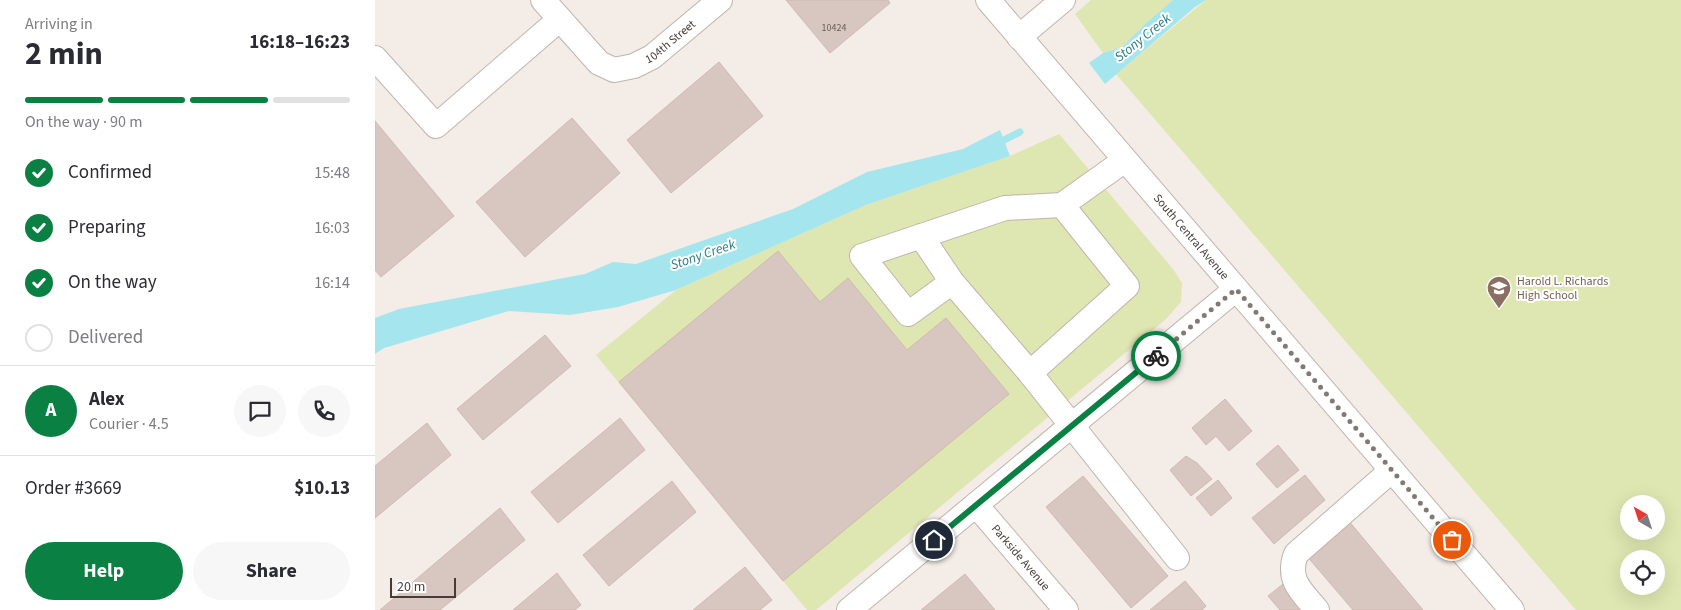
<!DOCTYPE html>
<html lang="en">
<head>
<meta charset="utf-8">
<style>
	:root { --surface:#fff; --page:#f7f7f7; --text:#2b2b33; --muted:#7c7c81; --line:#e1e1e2; --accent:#0b8043 }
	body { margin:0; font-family:"Source Sans 3",sans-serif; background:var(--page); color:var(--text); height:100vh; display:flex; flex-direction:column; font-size:19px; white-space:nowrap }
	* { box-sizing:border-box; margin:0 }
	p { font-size:16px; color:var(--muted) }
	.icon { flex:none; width:28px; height:28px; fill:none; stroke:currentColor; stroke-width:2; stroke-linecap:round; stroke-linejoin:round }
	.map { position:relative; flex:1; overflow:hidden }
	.side { display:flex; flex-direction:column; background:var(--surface); width:375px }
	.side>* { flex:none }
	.needle { width:32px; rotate:321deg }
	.tools { position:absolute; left:1245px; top:495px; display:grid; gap:10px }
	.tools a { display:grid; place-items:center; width:45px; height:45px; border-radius:50%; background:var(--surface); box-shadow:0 5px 20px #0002; font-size:25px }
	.scale { position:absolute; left:15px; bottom:12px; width:66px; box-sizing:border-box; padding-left:5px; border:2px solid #463b36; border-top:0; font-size:14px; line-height:18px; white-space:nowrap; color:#463b36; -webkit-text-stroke:4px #fff; paint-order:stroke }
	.pin { position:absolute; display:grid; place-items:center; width:42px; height:42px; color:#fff; margin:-21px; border:2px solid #fff; border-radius:50%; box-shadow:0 1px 5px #0007 }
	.courier { position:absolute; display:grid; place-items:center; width:50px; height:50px; margin:-25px; border:4px solid #0b8043; border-radius:50%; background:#fff; color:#222; box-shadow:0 1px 6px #0007 }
	.headline em { font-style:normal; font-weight:700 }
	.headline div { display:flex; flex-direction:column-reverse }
	.headline { display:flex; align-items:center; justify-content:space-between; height:85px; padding:0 25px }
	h1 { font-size:32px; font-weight:700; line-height:38px }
	.bar { display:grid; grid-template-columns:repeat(4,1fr); gap:8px 5px; align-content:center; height:60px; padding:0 25px }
	.bar i { height:6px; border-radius:4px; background:var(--line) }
	.bar .selected { background:var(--accent) }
	.bar p { grid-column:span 4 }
	.line { display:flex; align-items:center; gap:12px; padding:0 25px; border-top:1px solid var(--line) }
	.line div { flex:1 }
	.round { display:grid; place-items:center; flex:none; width:52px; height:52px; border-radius:26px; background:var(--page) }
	ol { padding:0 25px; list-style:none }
	li { display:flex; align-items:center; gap:15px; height:55px }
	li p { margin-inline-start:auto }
	li .icon { padding:5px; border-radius:50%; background:var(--accent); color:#fff; stroke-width:4 }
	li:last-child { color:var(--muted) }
	li i { width:28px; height:28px; border:2px solid var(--line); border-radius:50% }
	.primary-button { display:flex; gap:10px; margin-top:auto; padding:10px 25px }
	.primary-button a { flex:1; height:58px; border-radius:30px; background:var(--accent); color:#fff; font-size:20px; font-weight:700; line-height:58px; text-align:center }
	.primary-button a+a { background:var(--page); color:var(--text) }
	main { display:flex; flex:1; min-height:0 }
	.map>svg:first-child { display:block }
</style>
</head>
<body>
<main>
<section class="side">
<div class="headline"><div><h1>2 min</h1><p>Arriving in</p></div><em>16:18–16:23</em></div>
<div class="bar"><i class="selected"></i><i class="selected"></i><i class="selected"></i><i></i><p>On the way · 90 m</p></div>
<ol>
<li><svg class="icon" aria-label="check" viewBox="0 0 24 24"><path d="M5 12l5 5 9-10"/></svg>Confirmed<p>15:48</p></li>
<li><svg class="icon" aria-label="check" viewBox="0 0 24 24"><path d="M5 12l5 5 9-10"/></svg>Preparing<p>16:03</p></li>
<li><svg class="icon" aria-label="check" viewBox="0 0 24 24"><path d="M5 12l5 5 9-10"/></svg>On the way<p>16:14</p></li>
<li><i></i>Delivered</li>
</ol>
<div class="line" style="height:90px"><b class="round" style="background:var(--accent);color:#fff">A</b><div><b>Alex</b><p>Courier · 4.5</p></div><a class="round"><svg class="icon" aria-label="chat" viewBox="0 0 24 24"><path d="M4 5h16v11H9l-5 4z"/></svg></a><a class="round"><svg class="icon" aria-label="phone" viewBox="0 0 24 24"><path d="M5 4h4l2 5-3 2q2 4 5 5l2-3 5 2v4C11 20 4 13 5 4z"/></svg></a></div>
<div class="line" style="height:65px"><div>Order #3669</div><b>$10.13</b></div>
<div class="primary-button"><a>Help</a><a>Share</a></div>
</section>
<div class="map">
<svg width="1306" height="610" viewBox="0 0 1306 610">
	<rect width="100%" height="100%" fill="#f3ece7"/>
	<!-- green -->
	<path fill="#dee6b1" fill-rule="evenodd" d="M716,0H798L770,24L747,47L728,53L700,14Z
		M831,0H1306V610H1201L741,74ZM1254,504H1281V531H1254ZM1254,559H1281V586H1254Z
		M684,134L798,269L807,283L806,302L791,319L441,610H432L221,355L301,290L491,205L635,156Z"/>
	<!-- water -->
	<path fill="#a5e6ee" d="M798,0H831L820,7L730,84L714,63L728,53L747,47L770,24Z
		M625,130L635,156L491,205L301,290L243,307L195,315L134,311L9,348L0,354V318L24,309L210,274L238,262L261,264L418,209L492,172L588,149Z"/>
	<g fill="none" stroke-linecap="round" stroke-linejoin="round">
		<!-- stream -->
		<path stroke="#a5e6ee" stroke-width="7" d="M621,144L645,132"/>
	</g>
	<!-- building -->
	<path fill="#d7c7c0" stroke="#cfbab0" d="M411,0H513L515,3L455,53Z
		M344,62L388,116L296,193L252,140Z
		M197,118L245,173L150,257L101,202Z
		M0,121L79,216L6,277L0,270Z
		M403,251L445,302L473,278L532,350L571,318L634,394L408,581L244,382Z
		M170,335L196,366L108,440L82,409Z
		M850,399L877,431L854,451L841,436L831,445L817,428Z
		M245,418L270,450L183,523L156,492Z
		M52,423L76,455L0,518V466Z
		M903,445L924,470L902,488L881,464Z
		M811,456L822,463L837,479L816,496L795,470Z
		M930,475L950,500L899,544L877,518Z
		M708,476L793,576L756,608L671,507Z
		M843,480L857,498L836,516L821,498Z
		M297,481L321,512L234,586L208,555Z
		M125,508L150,540L65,610H5Z
		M973,520L1048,610H978L931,555Z
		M370,567L397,600L385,610H318Z
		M182,573L206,605L200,610H138Z
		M590,574L620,610H546Z
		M810,581L831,606L827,610H775Z
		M908,584L930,610H905L893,596Z"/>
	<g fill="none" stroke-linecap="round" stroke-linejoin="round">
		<defs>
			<g id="minor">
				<path id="s1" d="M168,0L224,63L239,70L259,66L277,57L345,0"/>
				<path id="s2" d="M613,0L1137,610"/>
				<path d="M644,37L688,0"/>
				<path d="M0,58L61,126L185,19"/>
				<path d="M546,236L577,282L655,373L802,558"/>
				<path d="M577,282L533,314L487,256L630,208L687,205"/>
				<path d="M655,373L752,286L687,205L750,160"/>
				<path id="s3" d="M601,505L691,610"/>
				<path d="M474,610L861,289"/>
				<path d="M942,610C927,592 911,580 921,554L1017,470"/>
			</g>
		</defs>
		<!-- minor casing -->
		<use href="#minor" stroke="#c1b4ad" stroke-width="26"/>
		<!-- minor -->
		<use href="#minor" stroke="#fff" stroke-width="24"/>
	</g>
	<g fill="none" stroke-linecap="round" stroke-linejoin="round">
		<!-- done -->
		<path stroke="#837974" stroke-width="5" stroke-dasharray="0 9" d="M781,356L861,289L1077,540"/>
		<!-- route -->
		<path stroke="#0b8043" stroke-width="6" d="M559,540L781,356"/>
	</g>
	<!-- icons -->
	<defs>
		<symbol id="school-pin" viewBox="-11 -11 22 30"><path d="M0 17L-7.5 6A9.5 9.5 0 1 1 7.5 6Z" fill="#8d6e63" stroke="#fff"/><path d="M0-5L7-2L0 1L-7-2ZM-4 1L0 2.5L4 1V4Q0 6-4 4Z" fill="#fff"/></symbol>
	</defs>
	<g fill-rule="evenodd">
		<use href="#school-pin" x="1110" y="274" width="28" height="38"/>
	</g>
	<g text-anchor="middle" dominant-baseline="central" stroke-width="4" stroke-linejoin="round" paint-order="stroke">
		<!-- number labels -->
		<g font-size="10" fill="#6a5e58">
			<text x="459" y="28">10424</text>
		</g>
		<!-- street labels -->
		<g font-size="12" fill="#463b36" stroke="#fff">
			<text stroke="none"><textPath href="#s1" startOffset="165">104th Street</textPath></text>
			<text stroke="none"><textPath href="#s2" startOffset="312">South Central Avenue</textPath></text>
			<text stroke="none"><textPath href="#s3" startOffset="69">Parkside Avenue</textPath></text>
		</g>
		<!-- education labels -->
		<g font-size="12" fill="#785e54" stroke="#fff" text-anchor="start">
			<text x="1142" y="281">Harold L. Richards<tspan x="1142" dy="14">High School</tspan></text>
		</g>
		<!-- water labels -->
		<g font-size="14" font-style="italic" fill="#2a7b87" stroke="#fff">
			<text transform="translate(768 38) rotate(-39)">Stony Creek</text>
			<text transform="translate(328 255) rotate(-19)">Stony Creek</text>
		</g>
	</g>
</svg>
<div class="tools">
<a><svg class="needle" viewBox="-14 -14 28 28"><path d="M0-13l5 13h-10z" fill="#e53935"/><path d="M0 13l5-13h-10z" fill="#7c7c81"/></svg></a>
<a><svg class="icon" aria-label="locate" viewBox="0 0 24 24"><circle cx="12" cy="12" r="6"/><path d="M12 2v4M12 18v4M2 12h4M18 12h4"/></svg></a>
</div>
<div class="scale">20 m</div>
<div class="pin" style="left:1077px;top:540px;background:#ea580c"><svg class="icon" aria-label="bag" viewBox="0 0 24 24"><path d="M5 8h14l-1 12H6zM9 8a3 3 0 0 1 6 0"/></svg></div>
<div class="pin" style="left:559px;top:540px;background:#1f2937"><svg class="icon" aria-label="home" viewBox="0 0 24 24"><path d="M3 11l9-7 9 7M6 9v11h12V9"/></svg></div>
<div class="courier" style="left:781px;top:356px"><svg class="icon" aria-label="bike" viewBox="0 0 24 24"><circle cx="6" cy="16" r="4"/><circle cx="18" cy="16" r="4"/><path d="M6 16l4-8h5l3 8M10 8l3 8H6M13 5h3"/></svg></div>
</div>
</main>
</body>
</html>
